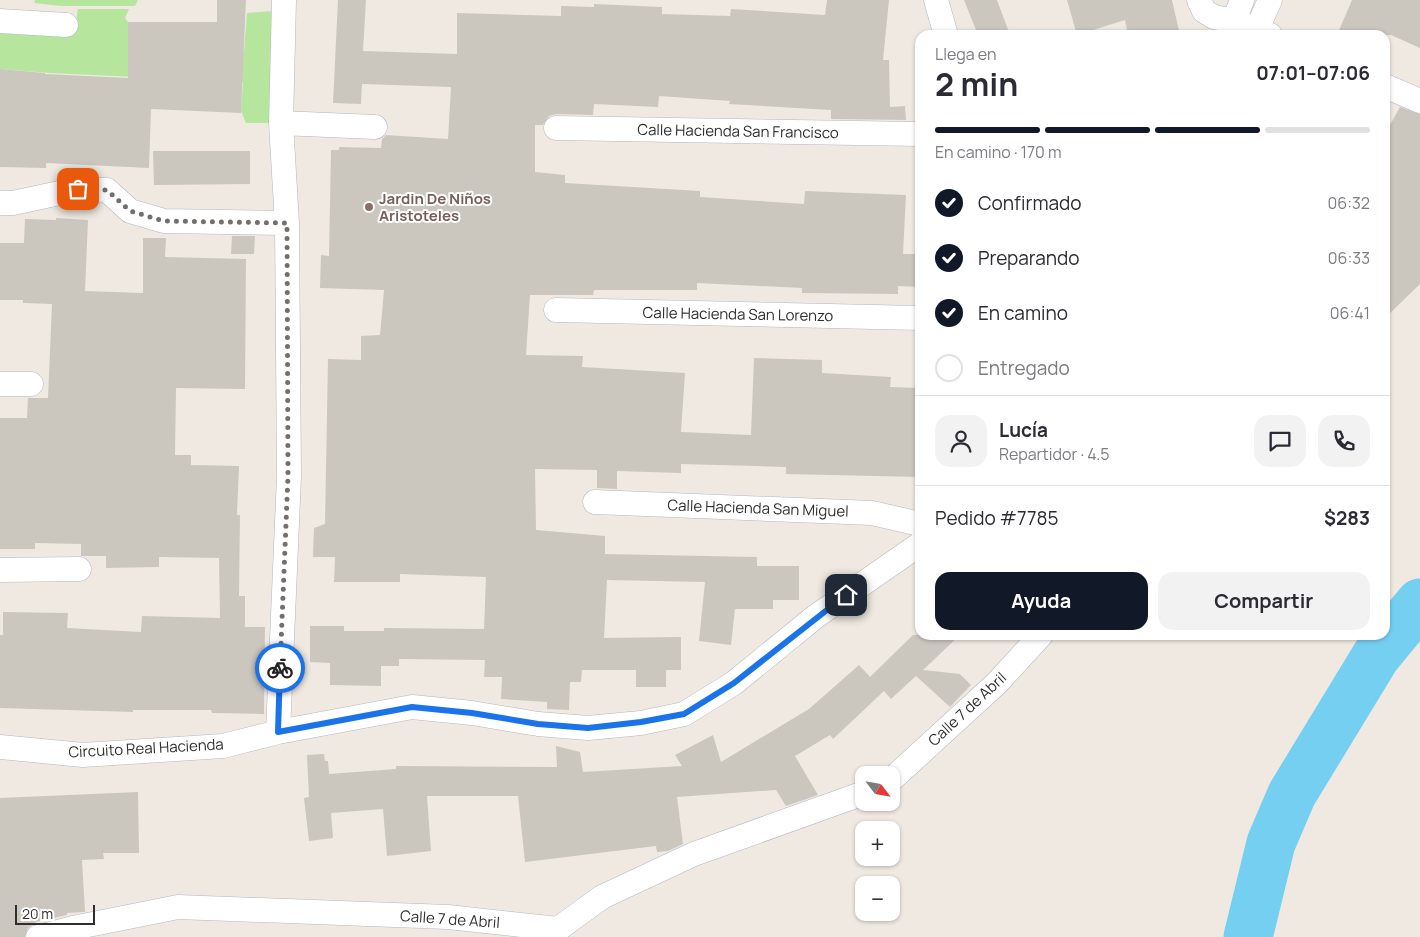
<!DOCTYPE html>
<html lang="es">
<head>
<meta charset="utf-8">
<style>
	:root { --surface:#fff; --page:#f2f2f3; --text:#2b2b33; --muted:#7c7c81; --line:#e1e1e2; --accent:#111827 }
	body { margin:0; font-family:Manrope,sans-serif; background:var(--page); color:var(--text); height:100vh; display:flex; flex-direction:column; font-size:19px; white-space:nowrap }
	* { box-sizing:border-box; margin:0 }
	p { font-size:16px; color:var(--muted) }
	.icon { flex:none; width:28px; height:28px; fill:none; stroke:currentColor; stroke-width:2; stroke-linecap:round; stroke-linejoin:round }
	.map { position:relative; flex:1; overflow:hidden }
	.side { position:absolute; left:915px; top:30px; width:475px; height:610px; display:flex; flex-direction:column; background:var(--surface); border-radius:15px; box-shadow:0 1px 4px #0004 }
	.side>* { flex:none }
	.needle { width:32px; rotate:121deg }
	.buttons { position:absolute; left:855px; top:766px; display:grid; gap:10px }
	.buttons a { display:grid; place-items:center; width:45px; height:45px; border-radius:10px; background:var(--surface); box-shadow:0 1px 4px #0004; font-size:25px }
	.scale { position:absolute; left:15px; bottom:12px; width:80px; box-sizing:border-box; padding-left:5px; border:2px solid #2e2e2e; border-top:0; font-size:14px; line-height:18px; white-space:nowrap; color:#2e2e2e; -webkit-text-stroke:4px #fff; paint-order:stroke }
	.pin { position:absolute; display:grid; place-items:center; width:42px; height:42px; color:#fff; margin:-21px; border-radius:10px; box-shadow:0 2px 8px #0006 }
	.courier { position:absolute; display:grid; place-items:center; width:50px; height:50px; margin:-25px; border:4px solid #1a73e8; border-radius:50%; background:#fff; color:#222; box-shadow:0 1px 6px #0007 }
	.head em { font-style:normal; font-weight:700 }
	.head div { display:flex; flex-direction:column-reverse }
	.head { display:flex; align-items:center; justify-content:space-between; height:85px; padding:0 20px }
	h1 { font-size:32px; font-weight:700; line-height:38px }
	.bar { display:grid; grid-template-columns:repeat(4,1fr); gap:8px 5px; align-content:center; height:60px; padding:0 20px }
	.bar i { height:6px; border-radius:4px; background:var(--line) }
	.bar .on { background:var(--accent) }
	.bar p { grid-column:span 4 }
	.line { display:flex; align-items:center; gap:12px; padding:0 20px; border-top:1px solid var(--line) }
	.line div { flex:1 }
	.round { display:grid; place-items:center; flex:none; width:52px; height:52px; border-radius:15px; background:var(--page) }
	ol { padding:0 20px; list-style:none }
	li { display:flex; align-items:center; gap:15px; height:55px }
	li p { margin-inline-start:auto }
	li .icon { padding:5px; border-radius:50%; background:var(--accent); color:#fff; stroke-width:4 }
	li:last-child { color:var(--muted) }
	li i { width:28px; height:28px; border:2px solid var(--line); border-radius:50% }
	.cta { display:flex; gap:10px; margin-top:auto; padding:10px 20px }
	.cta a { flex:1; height:58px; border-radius:15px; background:var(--accent); color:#fff; font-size:20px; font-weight:700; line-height:58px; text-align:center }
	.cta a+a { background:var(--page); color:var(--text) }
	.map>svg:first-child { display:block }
</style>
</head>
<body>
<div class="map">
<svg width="1420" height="937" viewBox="0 0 1420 937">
	<rect width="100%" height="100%" fill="#efe9e1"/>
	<!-- green -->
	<path fill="#b6e59e" d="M35,0H138L135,6H61L34,3Z
		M78,9H129L125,18L128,22V51L244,52L247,13L283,10L281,123H246L241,111L243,82L50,73L0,69V29L75,28Z"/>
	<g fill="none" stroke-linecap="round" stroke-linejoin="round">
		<!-- river -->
		<path stroke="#75cff0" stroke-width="49" d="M1248,937L1271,843L1292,794L1376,656L1420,603"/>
	</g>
	<!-- building -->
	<path fill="#cbc7bf" d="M217,0H246L241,113L151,109L149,168L46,163V168L0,167V69L45,73V74L128,78V22H217Z
		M338,0H366L363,51L457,54V13L561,16V6L594,7V4L662,7V14L730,16L731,9L825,15L827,0H889L883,60H889L890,107L905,106L906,120L831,119V110L729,104L730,101L659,96L658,107L594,104L593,115L556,114L549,116L543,125H535V172L565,175V183L700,191V197L804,204L805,191L906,195L903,254H920V287L898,286V294L802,293V288L697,283V290H594L593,295H530L526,355L583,356L582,367L685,373L681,432L751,435L754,358L822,360V373L891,377L890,387L919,388L916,438H920V477L786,474V467L681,464V473L617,471V489L597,488V470L535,469L536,530L605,536V554L757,557V566H799V600H773V609H735L731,645L699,641L705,582L607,580L604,638L681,637V670H666V687H636V670H582L581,682H570L569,710L547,709V702L501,699L502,677H484L485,660L399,659V666H381V686L330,685V663L310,662V626H344V631H384V628L484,629L486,577L400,574V582H334L335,557H313L314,528L325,524L328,359L361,360V336L380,335L384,290L320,288L321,255L329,256L331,150H339V147L381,148L382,139L386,135L448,139L451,87L362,84L361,104L333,103Z
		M964,0H997L1010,35H978Z
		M1067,0H1172L1180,35H1128L1125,20L1077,35Z
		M1352,0H1420V48L1391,35H1337Z
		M1400,107L1420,114V284L1385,318V134Z
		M153,151H250V184L154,185Z
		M56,218L88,220L85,291L143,293V238H166L165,257L246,259L245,389L176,388L175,455H191V465L239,466L237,515H240L239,596H245V627H265L264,714L212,713L211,710H133V712L0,708V635H3V612L68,613L67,628L141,632L142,616L220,618L219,558L159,557V567L106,568V556H81V544L35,543V549H0V418H27L28,398H48L52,304L23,303V300H0V243H24L25,219L56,220Z
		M232,236H255L254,254H231Z
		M913,635H960L923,670L960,674L971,685L950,707L916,676L891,699L884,691L833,739L830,735L795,756L818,795L786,806L776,790L677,797L683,844L668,851L657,852L656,846L525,862L518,796H427L431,851L387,856L383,809L331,813L333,838L309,841L304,798L309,797L307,755L324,754L325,761H328L329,774L396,769V766L557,767L556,746L580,752L583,772L682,766L675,755L713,735L721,762L809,709L859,665L870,677Z
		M138,792L139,853H103L104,859L82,860L85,912L67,913V915L36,922L28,928L25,937H0V798Z"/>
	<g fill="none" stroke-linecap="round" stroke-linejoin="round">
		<defs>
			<path id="minor" d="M936,0L946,35
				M1199,0L1204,11L1214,17L1234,21L1270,35
				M0,21L66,25
				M1234,21L1242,0
				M1257,29L1270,0
				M1385,86L1420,101
				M281,123L375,127
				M556,128L920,134
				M0,203H13L78,189L107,190L130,211L164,221L287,223
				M556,310L920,318
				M0,384H31
				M595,502L872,513L920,524
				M0,570L79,569
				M278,732L289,476L287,223L281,123L284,0
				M0,747L83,755L223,746L278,732L412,707L472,713L538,724L588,728L641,723L684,714L734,683L815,617L920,544
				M891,780L997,683L1041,635
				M38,937L73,928L178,907L448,917L558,929L602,897L694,854L864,793"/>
		</defs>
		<!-- minor casing -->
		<use href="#minor" stroke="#b4b7c1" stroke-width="25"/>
		<!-- minor -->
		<use href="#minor" stroke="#fff" stroke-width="24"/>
	</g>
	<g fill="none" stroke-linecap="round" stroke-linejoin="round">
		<!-- done -->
		<path stroke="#726f6d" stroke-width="5" stroke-dasharray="0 9" d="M78,189L107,190L130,211L164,221L287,223L288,476L280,668"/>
		<!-- route -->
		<path stroke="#1a73e8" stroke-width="6" d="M280,668L278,732L412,707L472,713L538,724L588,728L641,722L684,714L734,683L846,595"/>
	</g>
	<!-- markers -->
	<circle fill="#8d6e63" stroke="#fff" stroke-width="2" cx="369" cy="207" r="5"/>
	<g text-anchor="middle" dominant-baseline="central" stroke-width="4" stroke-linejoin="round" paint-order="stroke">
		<!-- street labels -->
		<g font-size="15" fill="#2e2e2e" stroke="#fff">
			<text transform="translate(738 131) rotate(1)">Calle Hacienda San Francisco</text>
			<text transform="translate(738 314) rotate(1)">Calle Hacienda San Lorenzo</text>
			<text transform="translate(758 508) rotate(2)">Calle Hacienda San Miguel</text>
			<text transform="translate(967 709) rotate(-43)">Calle 7 de Abril</text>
			<text transform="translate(146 748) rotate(-3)">Circuito Real Hacienda</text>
			<text transform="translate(450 919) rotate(4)">Calle 7 de Abril</text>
		</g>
		<!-- education labels -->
		<g font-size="15" font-weight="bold" fill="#785e54" stroke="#fff" text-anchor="start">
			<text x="379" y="198">Jardin De Niños<tspan x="379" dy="17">Aristoteles</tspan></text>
		</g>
	</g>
</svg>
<div class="buttons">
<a><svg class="needle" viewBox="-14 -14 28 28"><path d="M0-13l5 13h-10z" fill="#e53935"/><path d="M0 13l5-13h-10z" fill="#7c7c81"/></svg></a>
<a>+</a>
<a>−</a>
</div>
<div class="scale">20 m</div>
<div class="pin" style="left:78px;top:189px;background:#ea580c"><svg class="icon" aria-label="bag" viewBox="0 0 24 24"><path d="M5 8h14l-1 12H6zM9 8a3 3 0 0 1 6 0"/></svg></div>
<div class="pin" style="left:846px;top:595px;background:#1f2937"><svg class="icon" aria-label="home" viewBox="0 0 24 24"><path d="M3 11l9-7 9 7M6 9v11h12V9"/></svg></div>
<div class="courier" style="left:280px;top:668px"><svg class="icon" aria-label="bike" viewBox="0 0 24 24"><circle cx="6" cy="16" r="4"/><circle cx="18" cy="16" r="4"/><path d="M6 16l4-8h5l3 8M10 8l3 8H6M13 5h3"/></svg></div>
<section class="side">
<div class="head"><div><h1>2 min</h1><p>Llega en</p></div><em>07:01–07:06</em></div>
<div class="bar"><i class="on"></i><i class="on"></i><i class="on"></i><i></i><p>En camino · 170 m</p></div>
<ol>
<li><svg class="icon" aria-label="check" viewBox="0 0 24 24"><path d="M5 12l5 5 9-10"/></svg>Confirmado<p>06:32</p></li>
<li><svg class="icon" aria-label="check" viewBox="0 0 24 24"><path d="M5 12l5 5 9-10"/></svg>Preparando<p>06:33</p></li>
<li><svg class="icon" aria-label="check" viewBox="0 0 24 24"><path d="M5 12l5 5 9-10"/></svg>En camino<p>06:41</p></li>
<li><i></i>Entregado</li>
</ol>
<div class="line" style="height:90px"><a class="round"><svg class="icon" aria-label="person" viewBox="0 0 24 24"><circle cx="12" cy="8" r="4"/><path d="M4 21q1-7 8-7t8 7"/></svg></a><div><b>Lucía</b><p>Repartidor · 4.5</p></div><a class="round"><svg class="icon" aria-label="chat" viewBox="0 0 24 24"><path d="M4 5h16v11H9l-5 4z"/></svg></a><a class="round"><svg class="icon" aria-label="phone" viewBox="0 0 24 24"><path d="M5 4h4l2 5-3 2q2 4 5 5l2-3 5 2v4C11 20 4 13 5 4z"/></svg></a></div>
<div class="line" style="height:65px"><div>Pedido #7785</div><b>$283</b></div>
<div class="cta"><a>Ayuda</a><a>Compartir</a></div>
</section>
</div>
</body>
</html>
